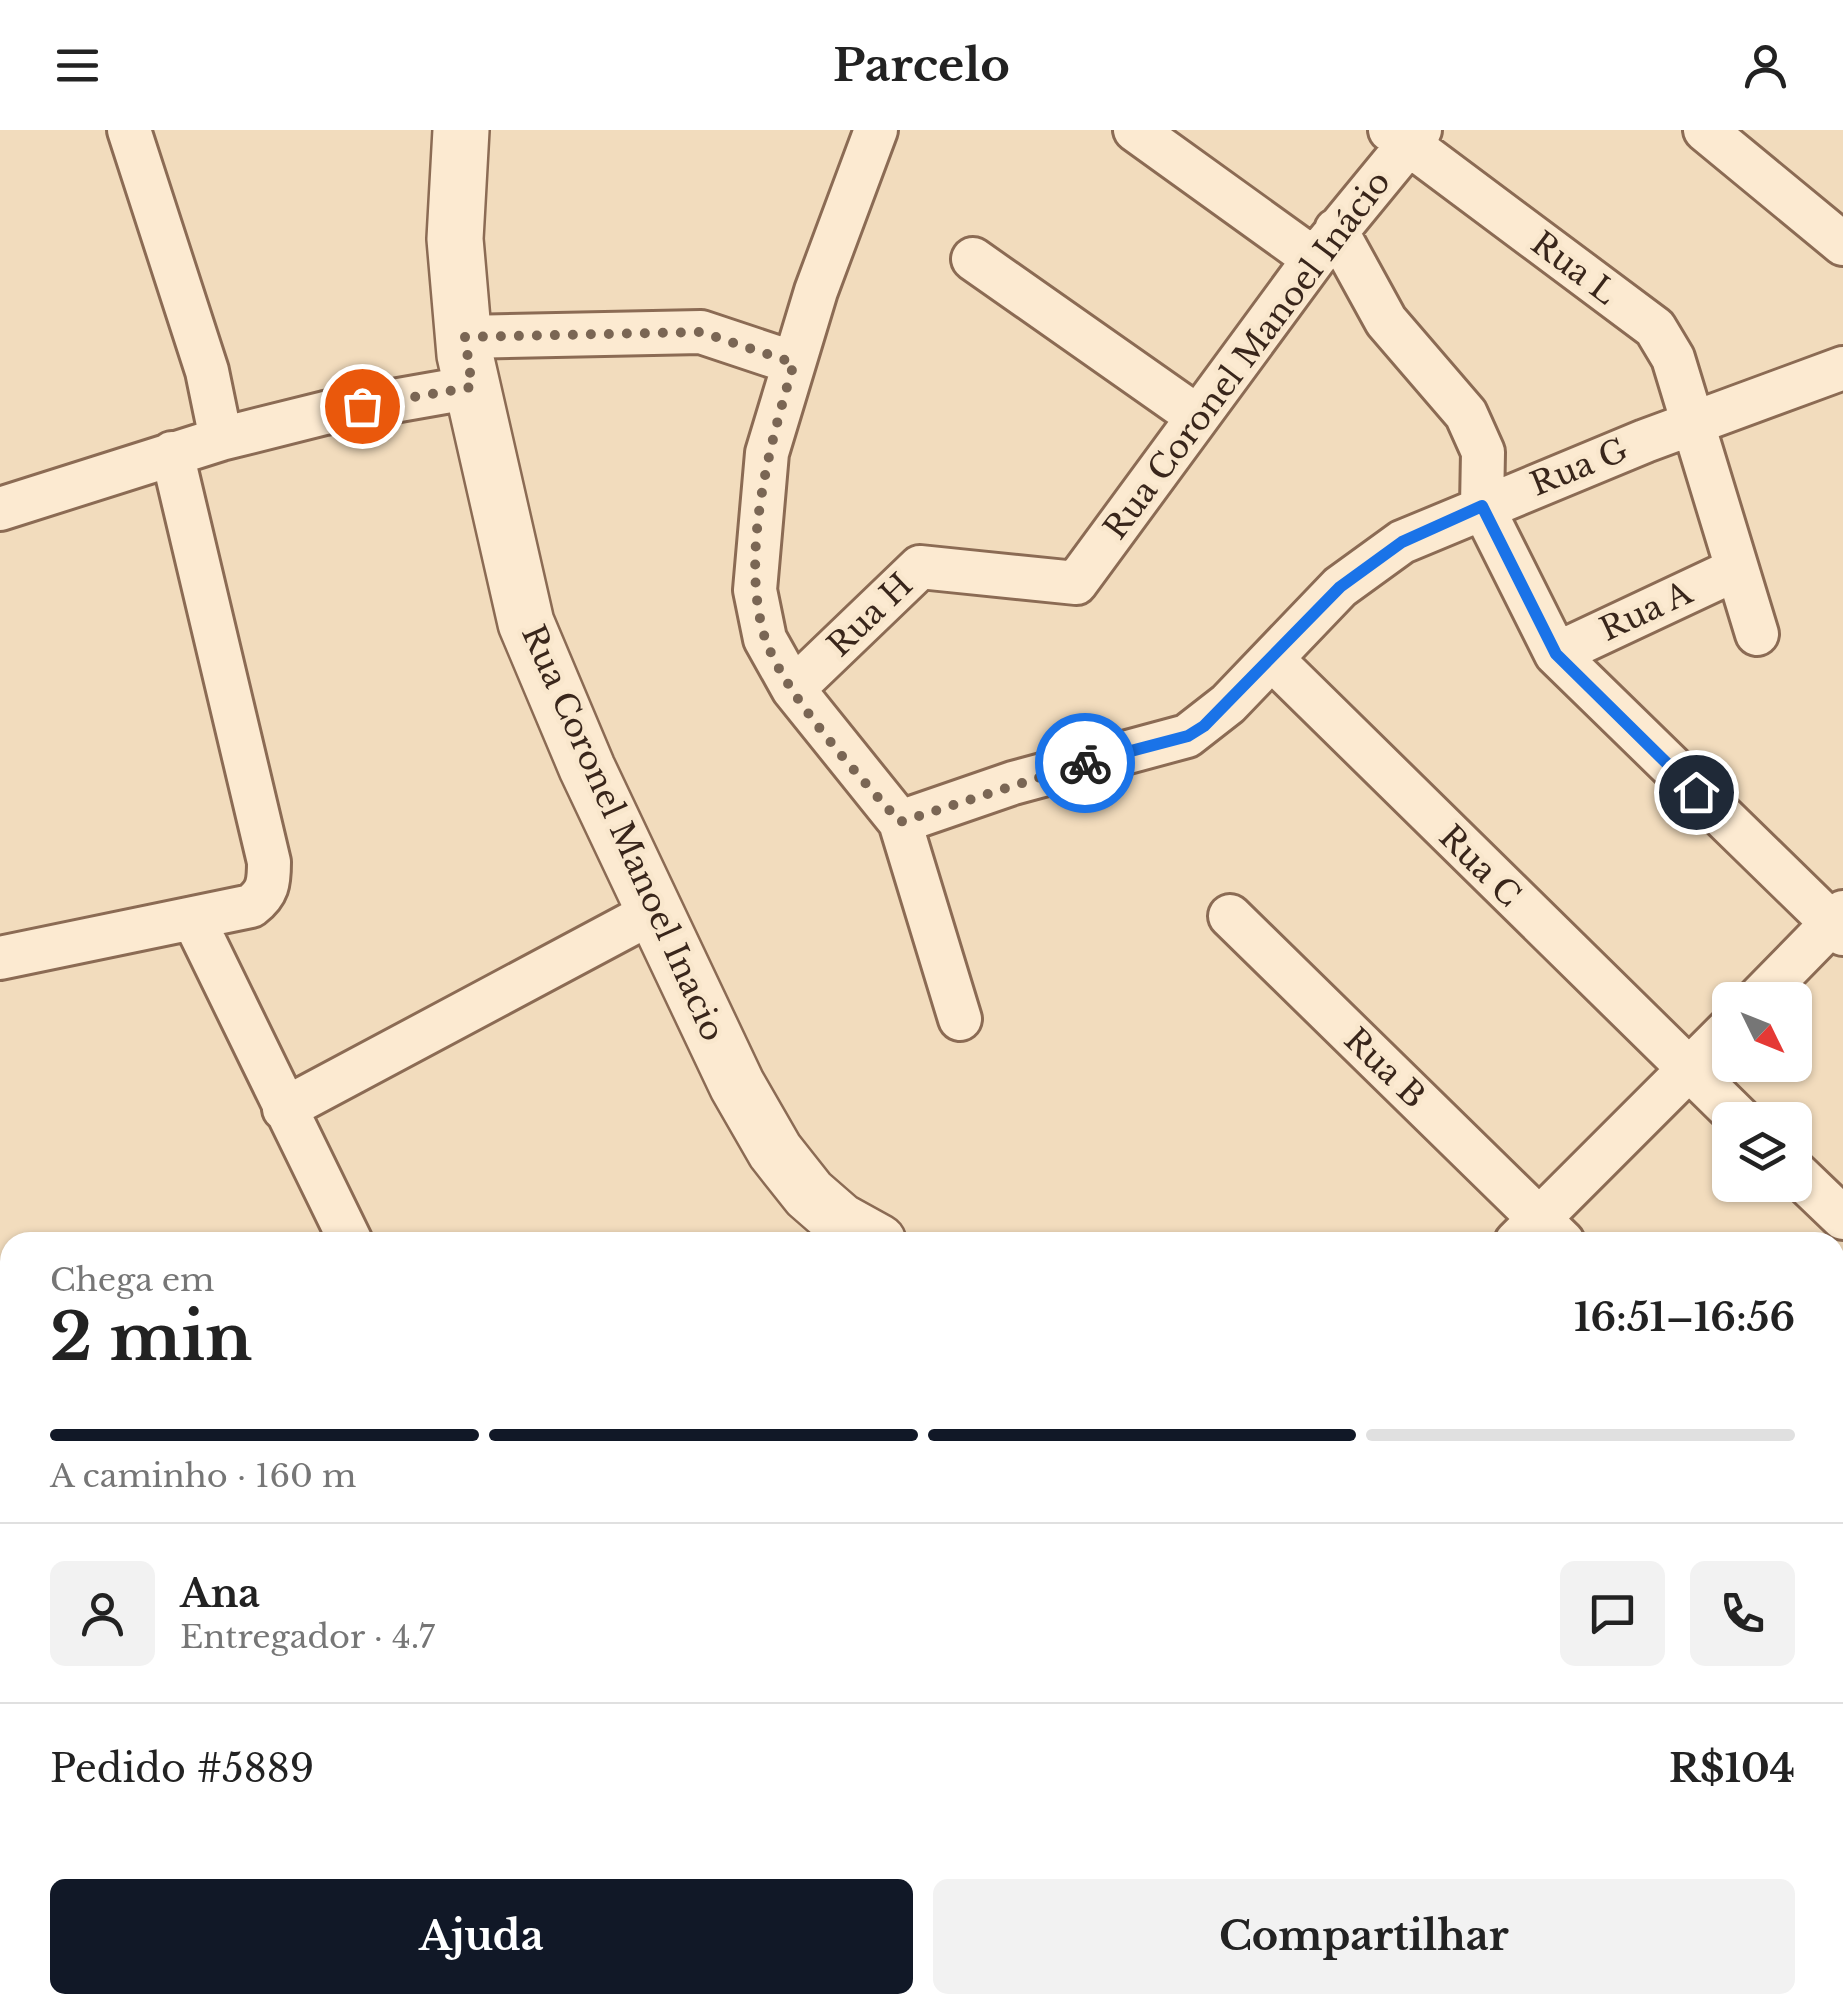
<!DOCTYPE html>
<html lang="pt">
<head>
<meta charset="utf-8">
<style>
	:root { --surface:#fff; --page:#f2f2f2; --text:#222; --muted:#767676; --line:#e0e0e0; --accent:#111827 }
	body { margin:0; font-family:"Libre Baskerville",serif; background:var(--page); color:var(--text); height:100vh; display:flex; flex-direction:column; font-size:38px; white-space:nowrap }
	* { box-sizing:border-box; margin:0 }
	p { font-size:32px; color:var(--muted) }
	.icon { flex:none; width:55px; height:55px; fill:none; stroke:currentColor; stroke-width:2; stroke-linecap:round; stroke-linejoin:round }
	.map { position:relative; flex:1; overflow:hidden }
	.details { position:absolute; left:0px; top:1102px; width:1845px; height:782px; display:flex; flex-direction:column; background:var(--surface); border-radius:30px 30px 0 0; box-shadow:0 2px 8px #0004 }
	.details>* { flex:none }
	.needle { width:65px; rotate:133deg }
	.buttons { position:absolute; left:1712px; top:852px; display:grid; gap:20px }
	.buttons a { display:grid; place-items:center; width:100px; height:100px; border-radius:15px; background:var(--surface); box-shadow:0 2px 8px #0004; font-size:50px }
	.pin { position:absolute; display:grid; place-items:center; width:85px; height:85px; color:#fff; margin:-42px; border:5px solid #fff; border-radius:50%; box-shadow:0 2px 10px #0007 }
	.courier { position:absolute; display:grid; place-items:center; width:100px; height:100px; margin:-50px; border:8px solid #1a73e8; border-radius:50%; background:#fff; color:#222; box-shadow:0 2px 12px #0007 }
	.head em { font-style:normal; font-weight:800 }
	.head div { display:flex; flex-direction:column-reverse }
	.head { display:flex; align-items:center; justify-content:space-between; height:170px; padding:0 50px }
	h1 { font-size:65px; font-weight:800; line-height:75px }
	.bar { display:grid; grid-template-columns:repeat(4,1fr); gap:15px 10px; align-content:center; height:120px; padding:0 50px }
	.bar i { height:12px; border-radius:8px; background:var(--line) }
	.bar .selected { background:var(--accent) }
	.bar p { grid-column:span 4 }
	.line { display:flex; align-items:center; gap:25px; padding:0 50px; border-top:2px solid var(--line) }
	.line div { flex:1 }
	.round { display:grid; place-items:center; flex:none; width:105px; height:105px; border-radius:15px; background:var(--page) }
	.cta { display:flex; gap:20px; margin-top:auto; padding:20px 50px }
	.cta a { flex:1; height:115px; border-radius:15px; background:var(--accent); color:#fff; font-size:40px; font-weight:800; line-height:115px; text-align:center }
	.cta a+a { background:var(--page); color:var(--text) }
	header { display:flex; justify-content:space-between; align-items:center; height:130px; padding:0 50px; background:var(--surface); font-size:45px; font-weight:800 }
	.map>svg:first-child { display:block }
</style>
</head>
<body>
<header><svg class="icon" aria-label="menu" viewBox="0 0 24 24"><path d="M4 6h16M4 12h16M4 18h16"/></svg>Parcelo<svg class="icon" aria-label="person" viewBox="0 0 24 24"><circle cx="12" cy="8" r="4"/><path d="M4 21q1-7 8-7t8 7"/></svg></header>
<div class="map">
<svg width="1843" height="1883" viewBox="0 0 1843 1883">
	<rect width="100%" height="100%" fill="#f2dcbd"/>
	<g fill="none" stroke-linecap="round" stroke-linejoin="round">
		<!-- stream -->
		<path stroke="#689182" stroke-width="11" d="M748,1875L750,1883"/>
		<defs>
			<path id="minor" d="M129,0L207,241L221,309
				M876,0L816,161L767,323L755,460L765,509L793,559L900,692L960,889
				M1135,0L1314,129
				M1390,0L1655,198L1673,228L1757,504
				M1705,0L1843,114
				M1336,100L1386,191L1466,284L1483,322L1482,376L1556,524L1843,804
				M973,129L1198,287
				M465,207L701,202L794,233
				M0,379L221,309L325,283L473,257
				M1556,524L1737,439
				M1272,529L1741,990
				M793,559L920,437L1076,453L1314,129L1420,0
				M900,692L1013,653L1187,606L1228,574L1340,457L1402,412L1645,311L1843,238
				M1230,786L1563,1112
				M193,788L351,1112
				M0,828L251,776C268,763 269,753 269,732L172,323
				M1757,870L1843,782
				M284,979L657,780
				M1795,1042L1843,1088
				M1516,1112L1730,898
				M1835,1432L1843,1458
				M0,1433L10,1412
				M0,1567L10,1570
				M1835,1712L1843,1709
				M1708,1875L1711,1883"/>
			<path id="tertiary" d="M461,0L455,109L465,225L526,493L587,638L737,955L775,1021L809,1064L840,1091L878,1112
				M1671,1875L1672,1883"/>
		</defs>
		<!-- minor casing -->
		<use href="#minor" stroke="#8b6b54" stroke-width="48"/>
		<!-- tertiary casing -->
		<use href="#tertiary" stroke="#8b6b54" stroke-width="60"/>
		<!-- path -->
		<path stroke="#8b6b54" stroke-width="6" stroke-dasharray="8 5" stroke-linecap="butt" d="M0,1880L10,1875"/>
		<!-- minor -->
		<use href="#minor" stroke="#fcead1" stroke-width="42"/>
		<!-- tertiary -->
		<use href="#tertiary" stroke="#fcead1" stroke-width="55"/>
	</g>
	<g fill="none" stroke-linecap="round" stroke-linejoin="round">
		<!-- done -->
		<path stroke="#7a6654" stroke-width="10" stroke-dasharray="0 18" d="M362,276L472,257L465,207L701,202L794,233C770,314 740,422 764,505C782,563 859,646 900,692L1085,633"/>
		<!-- route -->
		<path stroke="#1a73e8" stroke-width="12" d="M1085,633L1188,606L1204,596L1340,457L1402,412L1482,376L1556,524L1696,662"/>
	</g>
	<g text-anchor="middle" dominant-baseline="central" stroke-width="9" stroke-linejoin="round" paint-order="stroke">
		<!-- street labels -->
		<g font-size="32" fill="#39261b" stroke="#f9e7cd">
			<text transform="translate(1574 138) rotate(37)">Rua L</text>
			<text transform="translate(1247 225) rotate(-53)">Rua Coronel Manoel Inácio</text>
			<text transform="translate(1579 337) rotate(-22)">Rua G</text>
			<text transform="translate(1646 481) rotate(-25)">Rua A</text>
			<text transform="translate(870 485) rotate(-44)">Rua H</text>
			<text transform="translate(623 703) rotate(66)">Rua Coronel Manoel Inacio</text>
			<text transform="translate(1480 736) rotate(45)">Rua C</text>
			<text transform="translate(1385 938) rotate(44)">Rua B</text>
		</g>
	</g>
</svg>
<div class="buttons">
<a><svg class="needle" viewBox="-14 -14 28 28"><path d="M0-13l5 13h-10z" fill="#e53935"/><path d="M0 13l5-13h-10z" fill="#767676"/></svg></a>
<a><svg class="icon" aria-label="layers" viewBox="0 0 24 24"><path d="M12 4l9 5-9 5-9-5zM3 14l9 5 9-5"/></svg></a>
</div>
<div class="pin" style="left:362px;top:276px;background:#ea580c"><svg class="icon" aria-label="bag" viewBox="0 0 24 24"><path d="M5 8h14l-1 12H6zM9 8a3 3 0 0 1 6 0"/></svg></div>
<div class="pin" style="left:1696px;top:662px;background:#1f2937"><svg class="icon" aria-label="home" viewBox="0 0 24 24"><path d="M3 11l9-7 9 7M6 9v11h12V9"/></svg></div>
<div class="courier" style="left:1085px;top:633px"><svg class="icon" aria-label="bike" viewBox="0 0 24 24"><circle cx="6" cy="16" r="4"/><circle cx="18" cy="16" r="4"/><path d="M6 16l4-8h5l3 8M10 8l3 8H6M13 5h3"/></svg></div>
<section class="details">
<div class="head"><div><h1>2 min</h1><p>Chega em</p></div><em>16:51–16:56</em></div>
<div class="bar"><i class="selected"></i><i class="selected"></i><i class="selected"></i><i></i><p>A caminho · 160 m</p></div>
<div class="line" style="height:180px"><a class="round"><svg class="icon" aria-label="person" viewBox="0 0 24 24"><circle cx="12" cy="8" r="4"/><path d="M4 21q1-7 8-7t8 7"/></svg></a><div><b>Ana</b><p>Entregador · 4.7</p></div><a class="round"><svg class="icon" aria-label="chat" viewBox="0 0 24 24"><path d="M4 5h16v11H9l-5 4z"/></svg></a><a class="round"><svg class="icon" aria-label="phone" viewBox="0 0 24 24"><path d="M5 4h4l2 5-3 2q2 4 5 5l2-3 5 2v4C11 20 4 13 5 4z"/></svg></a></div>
<div class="line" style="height:130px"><div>Pedido #5889</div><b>R$104</b></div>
<div class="cta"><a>Ajuda</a><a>Compartilhar</a></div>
</section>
</div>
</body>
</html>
